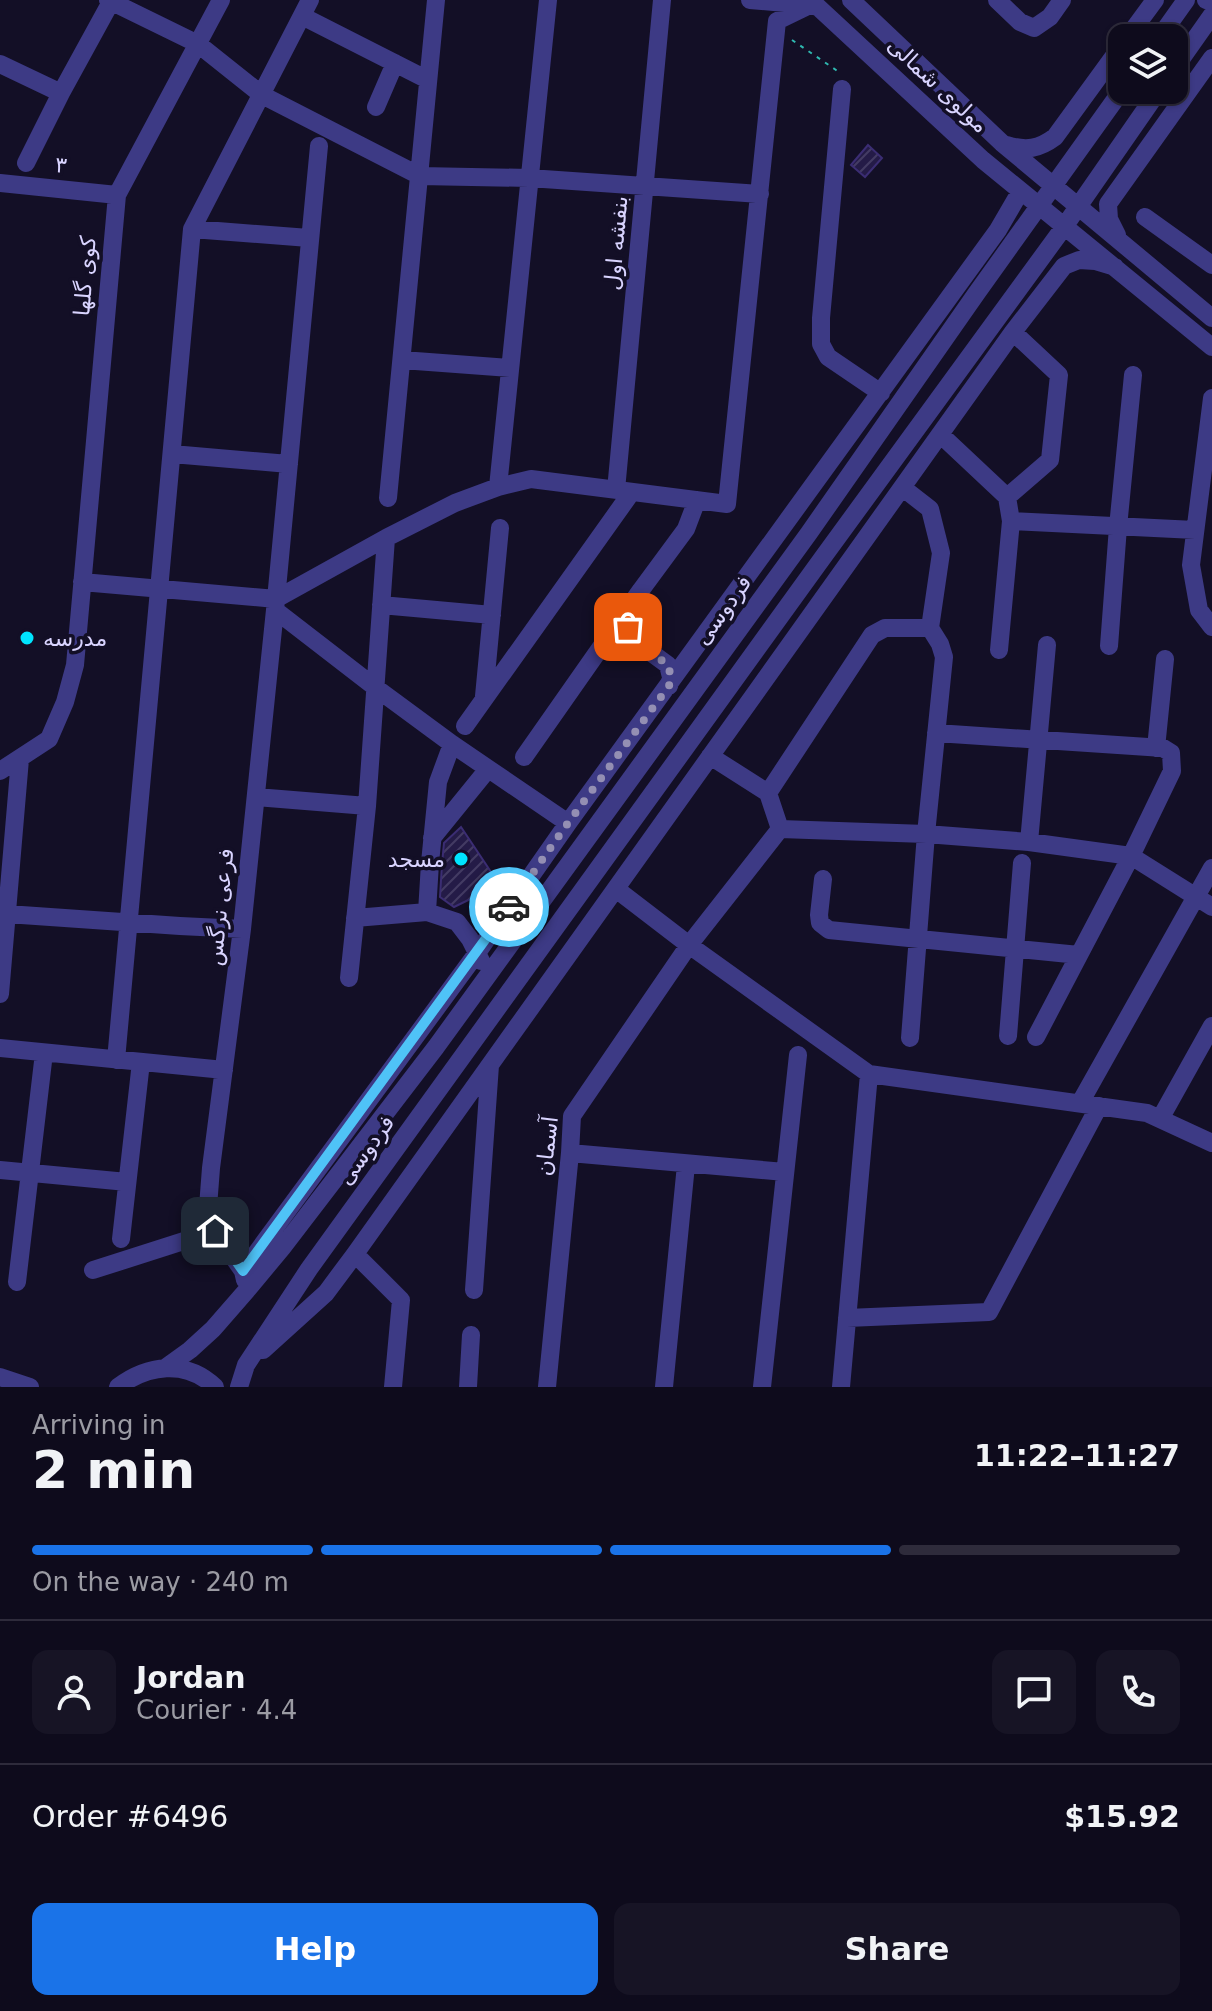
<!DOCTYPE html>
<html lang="en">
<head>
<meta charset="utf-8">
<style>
	:root { --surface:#0e0b1c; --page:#171425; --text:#f1f3f6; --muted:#9b9ba3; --line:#2e2b3b; --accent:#1a73e8 }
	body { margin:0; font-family:"DejaVu Sans",Cairo,sans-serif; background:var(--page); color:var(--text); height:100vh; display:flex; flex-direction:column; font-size:30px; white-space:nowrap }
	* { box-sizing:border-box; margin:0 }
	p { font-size:26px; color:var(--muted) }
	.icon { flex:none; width:44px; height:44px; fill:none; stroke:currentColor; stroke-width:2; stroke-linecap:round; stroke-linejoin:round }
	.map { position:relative; height:1387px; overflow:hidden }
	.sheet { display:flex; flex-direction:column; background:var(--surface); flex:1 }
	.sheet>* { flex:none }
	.fabs { position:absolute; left:1108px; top:24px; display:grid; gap:16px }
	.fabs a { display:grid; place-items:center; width:80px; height:80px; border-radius:16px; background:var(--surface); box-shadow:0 2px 6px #0004,0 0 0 2px var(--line); font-size:40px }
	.pin { position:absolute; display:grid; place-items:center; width:68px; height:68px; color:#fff; margin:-34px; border-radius:16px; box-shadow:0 4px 12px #0006 }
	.courier { position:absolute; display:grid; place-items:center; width:80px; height:80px; margin:-40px; border:6px solid #4fc3f7; border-radius:50%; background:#fff; color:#222; box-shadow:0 2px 10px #0007 }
	.headline em { font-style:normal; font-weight:700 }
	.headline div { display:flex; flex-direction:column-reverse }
	.headline { display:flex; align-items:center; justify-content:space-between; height:136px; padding:0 32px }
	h1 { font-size:52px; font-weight:700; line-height:60px }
	.bar { display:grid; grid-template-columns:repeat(4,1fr); gap:12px 8px; align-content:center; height:96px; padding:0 32px }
	.bar i { height:10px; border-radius:6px; background:var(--line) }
	.bar .active { background:var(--accent) }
	.bar p { grid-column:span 4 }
	.line { display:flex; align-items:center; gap:20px; padding:0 32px; border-top:2px solid var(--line) }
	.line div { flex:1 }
	.round { display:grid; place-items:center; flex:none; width:84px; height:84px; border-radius:16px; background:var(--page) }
	.cta { display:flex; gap:16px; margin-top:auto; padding:16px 32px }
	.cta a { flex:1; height:92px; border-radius:16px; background:var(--accent); color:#fff; font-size:32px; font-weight:700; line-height:92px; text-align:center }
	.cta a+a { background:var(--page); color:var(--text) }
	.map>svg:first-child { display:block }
</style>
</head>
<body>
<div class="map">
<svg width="1212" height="1387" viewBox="0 0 1212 1387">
	<defs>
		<pattern id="building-hatch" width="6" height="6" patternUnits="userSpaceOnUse" patternTransform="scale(2)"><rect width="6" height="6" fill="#241b47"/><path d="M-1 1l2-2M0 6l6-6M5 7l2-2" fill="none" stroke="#433b63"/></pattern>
	</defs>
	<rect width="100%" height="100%" fill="#130f26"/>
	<!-- building -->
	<path fill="url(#building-hatch)" stroke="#3b2d73" stroke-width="2" d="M868,145L882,158L865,177L851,165Z
		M461,827L491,872L487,891L454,907L440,897L442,864L444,843Z"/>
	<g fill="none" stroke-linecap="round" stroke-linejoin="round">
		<!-- path -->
		<path stroke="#2fb8b0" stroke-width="2" stroke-dasharray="4 6" stroke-linecap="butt" d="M792,40L836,70L838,73"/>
		<!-- minor -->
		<path stroke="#3d3a85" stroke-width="18" d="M108,0L198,44L262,95L420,176L529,178L760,194
			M750,0L807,5
			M804,0L810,5L818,7L983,160L1212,347
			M851,0L1002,143L1212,318
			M997,0L1020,22L1034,28L1050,17L1062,0
			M1206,0L1212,2
			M302,16L428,80
			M1127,38L1155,0
			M1159,38L1186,0
			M0,64L61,93
			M1174,69L1212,15
			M842,89L821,318V344L828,357L881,393
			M376,107L395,63
			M1007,145C1026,151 1039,149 1055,137L1122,45
			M26,163L61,93L112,0
			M0,183L117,195
			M1145,217L1212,265
			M192,229L309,238
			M1117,235L1109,219L1108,204L1212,58
			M402,360L510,368
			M1212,398L1191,565L1199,610L1212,627
			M941,435L1007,497L1011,521L999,650
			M172,454L289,464
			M498,487L548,0
			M903,488L930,509L941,553L930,628L940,644L944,657L926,834L910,1038
			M616,490L662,0
			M1007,497L1050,460L1059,375L1013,332
			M388,498L436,0
			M1011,521L1195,530
			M82,582L276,599
			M276,599L386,538L455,503L498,487L531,479L727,504L777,21L810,5
			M381,605L492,615
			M275,610L376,688L452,744L568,823
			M625,612L631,638L668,665L671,677L669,686
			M1109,646L1118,527L1133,375
			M484,696L500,528
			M465,726L631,493
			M936,733L1163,748L1171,753L1172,771L1131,856L1036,1037
			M452,744L438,782L430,863L427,912L457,922L470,939L481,961
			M1156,748L1165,659
			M710,756L768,793L780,829
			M524,757L641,590L686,529L697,500
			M0,771L49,739L65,702L75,665L117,195L221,0
			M768,793L872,635L885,628H930
			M256,797L367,806
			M780,829L926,834L1029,842L1131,856L1212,907
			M432,838L488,769
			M1029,842L1047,645
			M823,879L819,915L820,923L829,930L1079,955
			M616,889L689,945L869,1074L1147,1113L1212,1143
			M7,914L180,926L242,929
			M355,918L427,912
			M349,978L367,806L386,538
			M0,994L20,759
			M1008,1036L1022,863
			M0,1048L224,1070
			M116,1060L192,229L310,0
			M1080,1103L1212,868
			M1160,1119L1212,1026
			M570,1153L785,1172
			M0,1170L127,1182
			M121,1239L141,1062
			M355,1254L401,1300L393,1387
			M93,1270L215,1231
			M243,1271L477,953L568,823L998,230L1016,199
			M245,1280L243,1271L207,1220L211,1168L242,929L275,610L319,146
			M17,1282L44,1053
			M474,1290L490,1065
			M847,1318L989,1312L1099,1106
			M263,1350L326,1293L355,1254L1013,332L1064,266L1079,260L1095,261L1115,267
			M165,1368L190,1350L213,1329L247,1290L282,1248L436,1047L809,533L976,294L1122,90
			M0,1377L30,1387
			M118,1387C147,1365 186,1359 215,1387
			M239,1387L246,1365L309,1269L821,560L1064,227L1159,90
			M468,1387L471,1335
			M547,1387L570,1153L572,1116L689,945L780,829
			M664,1387L686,1165
			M762,1387L798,1055
			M841,1387L869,1074"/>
	</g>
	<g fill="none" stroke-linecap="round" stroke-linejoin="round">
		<!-- done -->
		<path stroke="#948fb3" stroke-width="8" stroke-dasharray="0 14.4" d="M509,907L568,823L669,686L671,677L668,665L631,638L628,627"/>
		<!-- route -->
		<path stroke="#4fc3f7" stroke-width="10" d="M215,1231L243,1271L509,907"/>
	</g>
	<!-- markers -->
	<g fill="#00e5ff" stroke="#130f26" stroke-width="3">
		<circle cx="27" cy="638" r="8"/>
		<circle cx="461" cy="859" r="8"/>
	</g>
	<g text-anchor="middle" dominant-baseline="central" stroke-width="7" stroke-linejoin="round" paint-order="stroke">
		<!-- street labels -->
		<g font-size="22" fill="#d9d4ff" stroke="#130f26">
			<text transform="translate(938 85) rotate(43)">مولوی شمالی</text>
			<text transform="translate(61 165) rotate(5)">۳</text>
			<text transform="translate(616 243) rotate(-85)">بنفشه اول</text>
			<text transform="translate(85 276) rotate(-85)">کوی گلها</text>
			<text transform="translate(723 610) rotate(-54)">فردوسی</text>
			<text transform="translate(220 907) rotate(-84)">فرعی نرگس</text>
			<text transform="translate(547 1146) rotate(-83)">آسمان</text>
			<text transform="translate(366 1150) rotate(-54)">فردوسی</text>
		</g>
		<!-- poi labels -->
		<g font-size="22" fill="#d9d4ff" stroke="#130f26" text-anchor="start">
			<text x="43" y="638">مدرسه</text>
			<text x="445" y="859" text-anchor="end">مسجد</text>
		</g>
	</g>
</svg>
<div class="fabs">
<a><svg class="icon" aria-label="layers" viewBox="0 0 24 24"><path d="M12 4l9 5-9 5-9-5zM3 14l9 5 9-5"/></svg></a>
</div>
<div class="pin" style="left:628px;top:627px;background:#ea580c"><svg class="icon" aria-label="bag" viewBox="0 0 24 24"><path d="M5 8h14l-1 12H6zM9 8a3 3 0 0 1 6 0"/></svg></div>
<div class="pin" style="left:215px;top:1231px;background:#1f2937"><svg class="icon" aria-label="home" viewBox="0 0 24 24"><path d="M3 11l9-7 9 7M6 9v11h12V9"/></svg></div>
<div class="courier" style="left:509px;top:907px"><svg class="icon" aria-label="car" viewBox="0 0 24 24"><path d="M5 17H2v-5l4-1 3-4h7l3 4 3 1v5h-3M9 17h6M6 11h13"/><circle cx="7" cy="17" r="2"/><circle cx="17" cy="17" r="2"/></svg></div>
</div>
<section class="sheet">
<div class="headline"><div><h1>2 min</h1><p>Arriving in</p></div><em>11:22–11:27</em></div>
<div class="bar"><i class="active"></i><i class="active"></i><i class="active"></i><i></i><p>On the way · 240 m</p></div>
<div class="line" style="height:144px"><a class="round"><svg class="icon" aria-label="person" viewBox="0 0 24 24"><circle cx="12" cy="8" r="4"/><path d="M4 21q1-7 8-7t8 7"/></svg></a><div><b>Jordan</b><p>Courier · 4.4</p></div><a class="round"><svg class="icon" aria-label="chat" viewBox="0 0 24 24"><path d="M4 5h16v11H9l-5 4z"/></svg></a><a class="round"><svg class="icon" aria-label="phone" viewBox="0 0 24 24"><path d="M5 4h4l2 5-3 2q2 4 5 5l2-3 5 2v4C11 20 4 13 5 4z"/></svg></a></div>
<div class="line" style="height:104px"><div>Order #6496</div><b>$15.92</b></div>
<div class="cta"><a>Help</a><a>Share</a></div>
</section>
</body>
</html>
